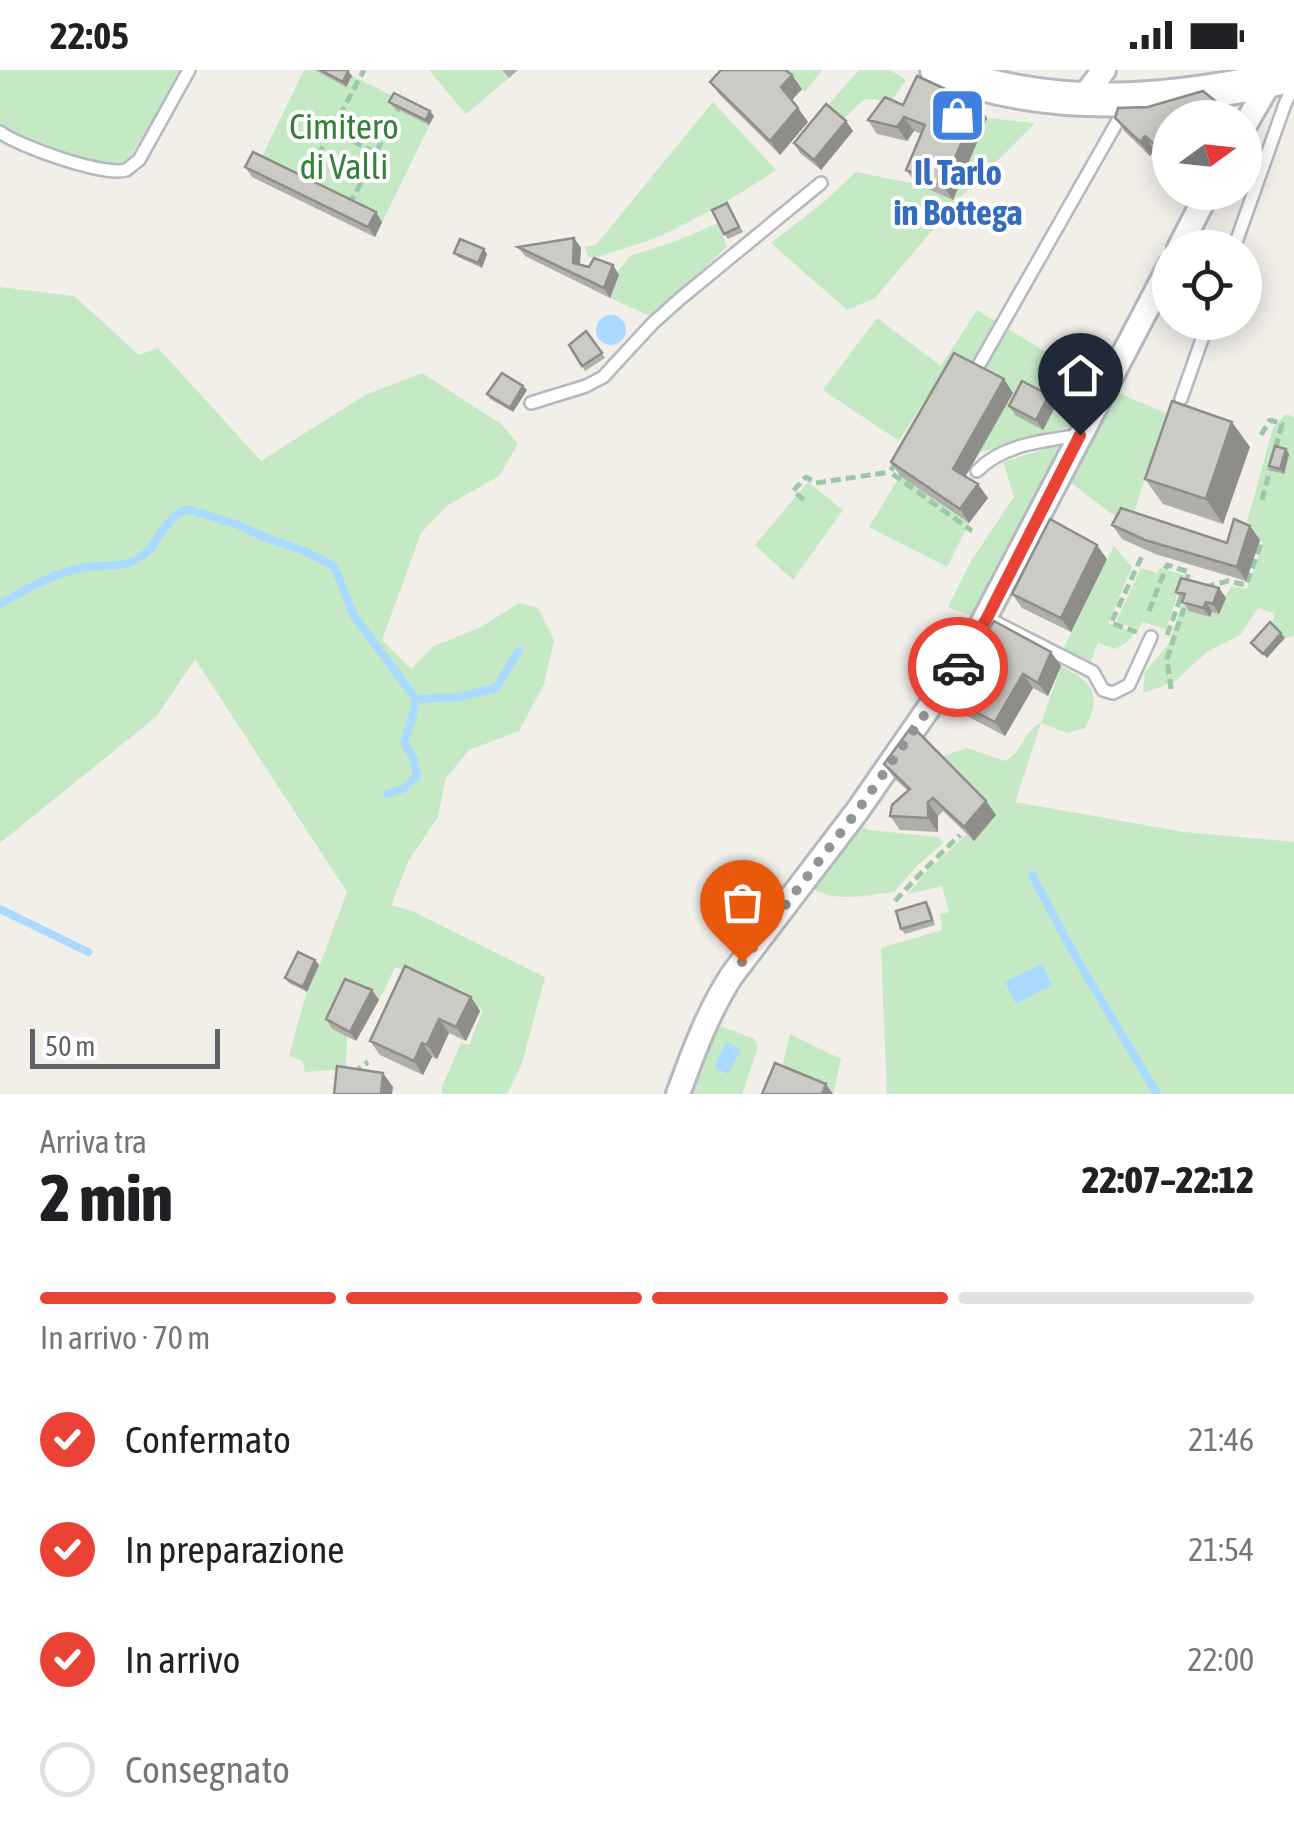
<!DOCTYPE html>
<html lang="it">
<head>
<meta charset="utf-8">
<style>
	:root { --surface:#fff; --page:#f2f2f2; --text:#202124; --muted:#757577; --line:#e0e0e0; --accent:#ea4335 }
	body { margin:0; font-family:"Asap Condensed",sans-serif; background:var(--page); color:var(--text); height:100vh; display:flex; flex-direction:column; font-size:38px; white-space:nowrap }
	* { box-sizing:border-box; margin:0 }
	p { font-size:32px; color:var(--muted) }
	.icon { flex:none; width:55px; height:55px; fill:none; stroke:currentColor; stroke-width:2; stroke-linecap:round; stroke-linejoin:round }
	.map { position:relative; height:1024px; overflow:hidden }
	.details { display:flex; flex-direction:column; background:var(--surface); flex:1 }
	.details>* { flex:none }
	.needle { width:65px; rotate:75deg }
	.controls { position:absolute; left:1152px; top:30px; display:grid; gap:20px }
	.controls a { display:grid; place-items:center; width:110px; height:110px; border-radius:50%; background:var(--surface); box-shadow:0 5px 25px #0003; font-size:50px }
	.scale { position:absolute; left:30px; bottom:25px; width:190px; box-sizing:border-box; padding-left:10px; border:5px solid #5f6368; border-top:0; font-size:28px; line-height:35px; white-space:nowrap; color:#5f6368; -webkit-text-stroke:8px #fff; paint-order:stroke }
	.pin { position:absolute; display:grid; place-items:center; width:85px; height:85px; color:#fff; margin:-102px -42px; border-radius:50% 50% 50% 0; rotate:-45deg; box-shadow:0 0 10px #0007 }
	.pin .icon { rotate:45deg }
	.courier { position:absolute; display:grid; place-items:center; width:100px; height:100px; margin:-50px; border:8px solid #ea4335; border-radius:50%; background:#fff; color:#222; box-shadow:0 2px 12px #0007 }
	.head em { font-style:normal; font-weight:800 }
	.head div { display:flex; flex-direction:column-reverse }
	.head { display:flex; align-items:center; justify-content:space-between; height:170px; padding:0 40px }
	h1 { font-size:65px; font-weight:800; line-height:75px }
	.bar { display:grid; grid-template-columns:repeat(4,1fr); gap:15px 10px; align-content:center; height:120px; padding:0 40px }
	.bar i { height:12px; border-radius:8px; background:var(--line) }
	.bar .current { background:var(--accent) }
	.bar p { grid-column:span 4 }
	ol { padding:0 40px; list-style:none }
	li { display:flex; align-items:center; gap:30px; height:110px }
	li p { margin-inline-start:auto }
	li .icon { padding:10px; border-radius:50%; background:var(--accent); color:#fff; stroke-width:4 }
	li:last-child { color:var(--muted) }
	li i { width:55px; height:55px; border:5px solid var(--line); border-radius:50% }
	.status { display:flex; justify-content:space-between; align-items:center; height:70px; padding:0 50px; background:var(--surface); direction:ltr }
	.status svg { height:28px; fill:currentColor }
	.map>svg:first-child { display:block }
</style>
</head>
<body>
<div class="status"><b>22:05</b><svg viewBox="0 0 49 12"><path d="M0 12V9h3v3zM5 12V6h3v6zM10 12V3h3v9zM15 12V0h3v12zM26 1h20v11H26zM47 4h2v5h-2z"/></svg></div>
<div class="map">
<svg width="1294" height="1024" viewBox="0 0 1294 1024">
	<rect width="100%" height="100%" fill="#f1efe8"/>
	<!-- green -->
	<path fill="#c5e8c5" d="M0,0H183L132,84L121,95L112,96C74,85 31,79 0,54Z
		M304,0H340L434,46L375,167L252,107Z
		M429,0H502L509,8L466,44Z
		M773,0H822L805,22Z
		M859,0H890L905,9V11L891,31L865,29L841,51L823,41Z
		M713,32L776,100C744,122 710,142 675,159C649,172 621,179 594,188L588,187L585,177L596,175Z
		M987,48L1035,53L956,132L875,228L847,240L771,173L825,131L856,102L916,114L953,130Z
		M718,153L727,177L652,247L610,228L619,206L616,204L630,186L679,170Z
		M0,217L74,226L139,285L158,278L261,391L365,325L422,303L501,354L518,374L499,406L448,435L421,463L382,570L411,599L434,576L481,557L519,533L538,538L554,570L544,614L519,661L469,680L445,709L438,747L409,790L391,835L412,841L545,907L522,993L507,1024H443L441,1019L461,973L469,975L483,940L415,905L395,897L379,930L351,918L333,958L347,966L346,999L305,1002L303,991L289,986L306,924L321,892L347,822L195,589L157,646L0,773Z
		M977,240L1098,314L1077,352L1071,357L1030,366L1006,376L980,382L945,299L899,371L823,320L877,248L941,296Z
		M1114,321L1166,343L1131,452L1112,444L1066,409Z
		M1286,344L1294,347V566L1285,568L1273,557L1274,543L1258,538L1240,565L1207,582L1174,612L1143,623L1145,602L1168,575L1183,531L1192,534L1189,541L1210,547L1232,516L1247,519L1263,472L1244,463L1273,358Z
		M1065,373L975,547L948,537L971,491L1014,427L1003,392Z
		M900,406L969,453L947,497L869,457Z
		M808,412L843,440L793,510L755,475Z
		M1114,476L1132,497L1108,553L1135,563L1127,572L1115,579L1098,573L1091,591L1063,579Z
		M1141,498L1157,503L1160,498L1184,505L1166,559L1142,552L1139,559L1116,552Z
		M1061,596C1092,611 1103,625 1085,658L1067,663L1041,653L1015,732L1184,762L1294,772V1024H887L881,878L942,860L940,844L949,842L942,816L908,824L924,804L966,765L974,770L939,687L967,678L1005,691C1022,683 1023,661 1041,653Z
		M861,756L869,760L937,767L944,772L916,797L894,822C867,825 838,833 813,819Z
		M721,956L754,969L758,977L742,1024H691L717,959Z
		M790,964L841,989L833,1024L781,1003Z"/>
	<!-- water -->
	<path fill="#aadaff" d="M596 260a15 15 0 1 1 30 0a15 15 0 1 1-30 0Z
		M1042,894L1052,915L1016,934L1005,912Z
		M726,972L741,980L728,1004L714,997Z"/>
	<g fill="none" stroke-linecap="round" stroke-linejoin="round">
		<!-- stream -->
		<path stroke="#aadaff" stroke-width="8" d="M0,534C27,519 55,502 86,497C104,494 123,499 139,488C159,476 164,447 187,439L238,455L269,469L302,480L334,496L354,546L416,629L459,627L496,618L519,581
			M387,724L405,718L417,706L414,689L404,673L413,645L416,629
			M1032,805L1074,884L1157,1024
			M0,839L88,882"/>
		<defs>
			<path id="service" d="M0,62C18,76 105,107 126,100C128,99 137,91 139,90L189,0
				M1234,178L1285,34L1294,15
				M980,293L1124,40
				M1181,329L1208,252
				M531,333L586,316L603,307L653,253L681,228L821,113
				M977,401C1003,374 1044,371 1080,365
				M987,548L1093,602L1103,620L1113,623L1129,615L1151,567"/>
			<path id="minor" d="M1081,30L1104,0
				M1245,55L1271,10
				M1179,178L1208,122
				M678,1024C693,983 708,942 732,905L858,740L966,584L1170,195"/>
			<path id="secondary" d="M937,0C1057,44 1172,33 1294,5"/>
		</defs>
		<!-- service casing -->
		<use href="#service" stroke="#b5b8bc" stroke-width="16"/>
		<!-- minor casing -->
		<use href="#minor" stroke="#b5b8bc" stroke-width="28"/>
		<!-- secondary casing -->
		<use href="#secondary" stroke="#b6babf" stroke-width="38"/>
		<!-- path -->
		<path stroke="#9cc7a9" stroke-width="5" stroke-dasharray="10 5" stroke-linecap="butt" d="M299,44L390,90
			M304,112L364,0
			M354,133L351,132L398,39
			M1261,365L1270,350L1282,354L1275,380
			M896,392L890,402L972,461
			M804,430L793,421L806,407L816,413L890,402
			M1262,430L1272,391
			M1205,517L1228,511L1246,515L1261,473
			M1149,541L1167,495L1189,502L1186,513
			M1137,562L1111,553L1142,486
			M1167,565L1182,524
			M1171,619L1167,589L1184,538
			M895,831L922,802L960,765
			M353,1003L368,992"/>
		<!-- service -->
		<use href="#service" stroke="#fff" stroke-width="11"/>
		<!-- minor -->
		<use href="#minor" stroke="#fff" stroke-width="22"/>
		<!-- secondary -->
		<use href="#secondary" stroke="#fff" stroke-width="32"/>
	</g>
	<!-- wall -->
	<path fill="#afaea9" d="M315,0H347L352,6L346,17Z
		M502,0H518L509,8Z
		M710,12L802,19L792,30L808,52L780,85L720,25Z
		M389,32L434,46L429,55L393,37Z
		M903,35L987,48L953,130L916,114L906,100L922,64L914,61L907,71L877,64L868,50Z
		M1225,39L1231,48H1170V93L1154,80L1150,86L1125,62L1115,48Z
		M846,51L853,61L821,100L800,83L794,73Z
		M245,97L382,152L375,167L252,107Z
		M727,133L743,162L728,169L724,164Z
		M574,168L581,178L580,195L589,197L613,195L619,205L610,228L525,186L518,177Z
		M454,183L487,184L482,198L458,187Z
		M586,261L605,288L585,301L569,275Z
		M527,320L513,342L490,329L487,324Z
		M1013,323L966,406L988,428L969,453L900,406L891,392Z
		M1049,325L1056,335L1043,360L1015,345L1009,336Z
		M1250,377L1223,454L1163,434L1145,409Z
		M1286,379L1289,384L1284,404L1272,401L1269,396Z
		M1112,455L1227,473L1250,456L1260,470L1246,511L1155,484L1122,469Z
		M1107,489L1071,562L1022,538L1012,524Z
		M1219,518L1226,528L1219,544L1212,542L1210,547L1189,541L1176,522Z
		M987,562L1051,582L1061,596L1048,626L1033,618L1005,666L965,645L955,631L992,570Z
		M884,694L986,731L996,745L974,771L943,741L938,746V762L900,760L890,746L908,721L894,708Z
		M930,837L935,855L905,864L901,859Z
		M315,890L319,895L307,922L289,913L285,908Z
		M372,920L379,930L356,971L332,959L326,949Z
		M471,927L480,941L466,971L449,963L437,989L432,987L423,1005L380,985L370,971Z"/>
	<!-- shaded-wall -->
	<path fill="#8f8d8a" d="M348,1L352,6L346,17L343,12Z
		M792,5L802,19L791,31L781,17Z
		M978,34L987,48L953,130L943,116Z
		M798,38L808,52L780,85L770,71Z
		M1225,39L1231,48H1220Z
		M430,41L434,46L429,55L426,50Z
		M904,47L914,61L907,71L897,57Z
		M846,51L853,61L821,100L814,90Z
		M1145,66L1154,80L1150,86L1140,72Z
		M376,142L382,152L375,167L368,157Z
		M574,168L581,178L579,203L573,193Z
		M484,179L487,184L482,198L478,193Z
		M613,195L619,205L610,228L604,218Z
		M1004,309L1013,323L962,412L953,399Z
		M523,316L527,320L513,342L510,338Z
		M1049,325L1056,335L1043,360L1036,350Z
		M1232,352L1250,377L1223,454L1206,429Z
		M1286,379L1289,384L1284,404L1280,399Z
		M978,414L988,428L969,453L960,439Z
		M1250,456L1260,470L1246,511L1237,497Z
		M1097,475L1107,489L1071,562L1061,548Z
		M1219,518L1226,528L1219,544L1213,534Z
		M1206,532L1212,542L1210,547L1203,538Z
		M1281,563L1285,568L1267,588L1263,584Z
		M1051,582L1061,596L1048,626L1038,613Z
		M1023,604L1033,618L1005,666L995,652Z
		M986,731L996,745L974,771L964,757Z
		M928,732L938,746V762L928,748Z
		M315,890L319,895L307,922L303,917Z
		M372,920L379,930L356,971L350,962Z
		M471,927L480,941L466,971L456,957Z
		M439,949L449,963L437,989L427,975Z
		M422,973L432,987L423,1005L414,991Z
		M383,1003L393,1017L392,1024H381Z
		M826,1014L833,1024H822Z"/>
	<!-- building -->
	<path fill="#cccac5" stroke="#8f8d8a" stroke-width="2.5" d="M320,0H347L348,1L343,12Z
		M721,0H785L792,5L781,17L798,38L770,71L710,12Z
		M917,6L978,34L943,116L906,100L925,55L904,47L897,57L868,50L885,27L903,35Z
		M1203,21L1225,39L1220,48H1170V88L1145,66L1140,72L1115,48L1118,38L1148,37Z
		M394,23L430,41L426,50L389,32Z
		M826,34L846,51L814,90L794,73Z
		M253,82L376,142L368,157L245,97Z
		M727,133L739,157L724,164L712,140Z
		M574,168L573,193L589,197L594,188L613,195L604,218L518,177Z
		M460,169L484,179L478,193L454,183Z
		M586,261L602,283L582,296L569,275Z
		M954,283L1004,309L953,399L978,414L960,439L891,392Z
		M502,303L523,316L510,338L487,324Z
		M1022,311L1049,325L1036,350L1009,336Z
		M1172,331L1232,352L1206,429L1145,409Z
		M1275,376L1286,379L1280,399L1269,396Z
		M1121,438L1227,473L1234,449L1250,456L1237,497L1145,470L1112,455Z
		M1050,449L1097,475L1061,548L1012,524Z
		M1181,508L1219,518L1213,534L1206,532L1203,538L1182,532L1185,524L1176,522Z
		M994,551L1051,582L1038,613L1023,604L995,652L955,631L994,567L987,562Z
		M1270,552L1281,563L1263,584L1251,573Z
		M912,656L986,731L964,757L933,728L928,732V748L890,746L892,735L910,719L884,694Z
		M926,832L932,850L901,859L896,841Z
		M298,882L315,890L303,917L285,908Z
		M405,896L471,927L456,957L439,949L427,975L422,973L414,991L370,971Z
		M345,909L372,920L350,962L326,949Z
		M775,993L826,1014L822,1024H762Z
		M337,996L383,1003L381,1024H334Z"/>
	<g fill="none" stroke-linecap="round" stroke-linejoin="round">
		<!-- done -->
		<path stroke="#929495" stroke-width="10" stroke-dasharray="0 18" d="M742,892L858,740L958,597"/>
		<!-- route -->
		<path stroke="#ea4335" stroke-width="12" d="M958,597L987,548L1080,365"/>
	</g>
	<!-- icons -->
	<defs>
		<symbol id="shop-square" viewBox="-11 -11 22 22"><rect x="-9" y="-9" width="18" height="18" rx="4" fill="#3f7fe0" stroke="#fff"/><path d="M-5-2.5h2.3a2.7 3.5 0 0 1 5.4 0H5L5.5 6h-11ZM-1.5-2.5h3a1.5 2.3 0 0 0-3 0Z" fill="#fff"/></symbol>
	</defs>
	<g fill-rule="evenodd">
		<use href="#shop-square" x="926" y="14" width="63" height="63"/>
	</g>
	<g text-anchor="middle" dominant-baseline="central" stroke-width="8" stroke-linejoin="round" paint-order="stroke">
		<!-- park labels -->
		<g font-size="35" fill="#348238" stroke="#fff">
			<text x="344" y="56">Cimitero<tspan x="344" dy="40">di Valli</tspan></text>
		</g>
		<!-- shop labels -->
		<g font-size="35" font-weight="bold" fill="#366cbe" stroke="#fff">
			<text x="958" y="102">Il Tarlo<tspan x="958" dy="40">in Bottega</tspan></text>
		</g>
	</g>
</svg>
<div class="controls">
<a><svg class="needle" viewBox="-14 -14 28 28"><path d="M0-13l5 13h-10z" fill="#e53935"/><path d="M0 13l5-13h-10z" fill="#757577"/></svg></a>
<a><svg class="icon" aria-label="locate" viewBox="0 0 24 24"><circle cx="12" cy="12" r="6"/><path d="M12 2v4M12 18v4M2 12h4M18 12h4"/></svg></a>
</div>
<div class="scale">50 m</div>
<div class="pin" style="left:742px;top:892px;background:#ea580c"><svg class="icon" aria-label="bag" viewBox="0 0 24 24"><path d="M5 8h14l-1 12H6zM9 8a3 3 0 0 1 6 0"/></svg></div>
<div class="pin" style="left:1080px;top:365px;background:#1f2937"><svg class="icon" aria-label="home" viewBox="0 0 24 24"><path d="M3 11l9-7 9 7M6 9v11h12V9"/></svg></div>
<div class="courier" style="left:958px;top:597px"><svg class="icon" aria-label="car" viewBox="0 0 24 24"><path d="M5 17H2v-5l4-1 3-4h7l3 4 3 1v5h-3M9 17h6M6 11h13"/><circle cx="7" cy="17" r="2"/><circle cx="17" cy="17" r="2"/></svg></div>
</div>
<section class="details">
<div class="head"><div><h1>2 min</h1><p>Arriva tra</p></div><em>22:07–22:12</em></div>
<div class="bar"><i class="current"></i><i class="current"></i><i class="current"></i><i></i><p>In arrivo · 70 m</p></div>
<ol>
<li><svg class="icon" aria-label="check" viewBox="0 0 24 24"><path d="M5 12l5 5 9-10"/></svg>Confermato<p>21:46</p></li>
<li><svg class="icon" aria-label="check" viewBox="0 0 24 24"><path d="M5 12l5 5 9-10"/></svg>In preparazione<p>21:54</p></li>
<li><svg class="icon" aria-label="check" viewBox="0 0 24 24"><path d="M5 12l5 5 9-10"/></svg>In arrivo<p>22:00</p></li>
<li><i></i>Consegnato</li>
</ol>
</section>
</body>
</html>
